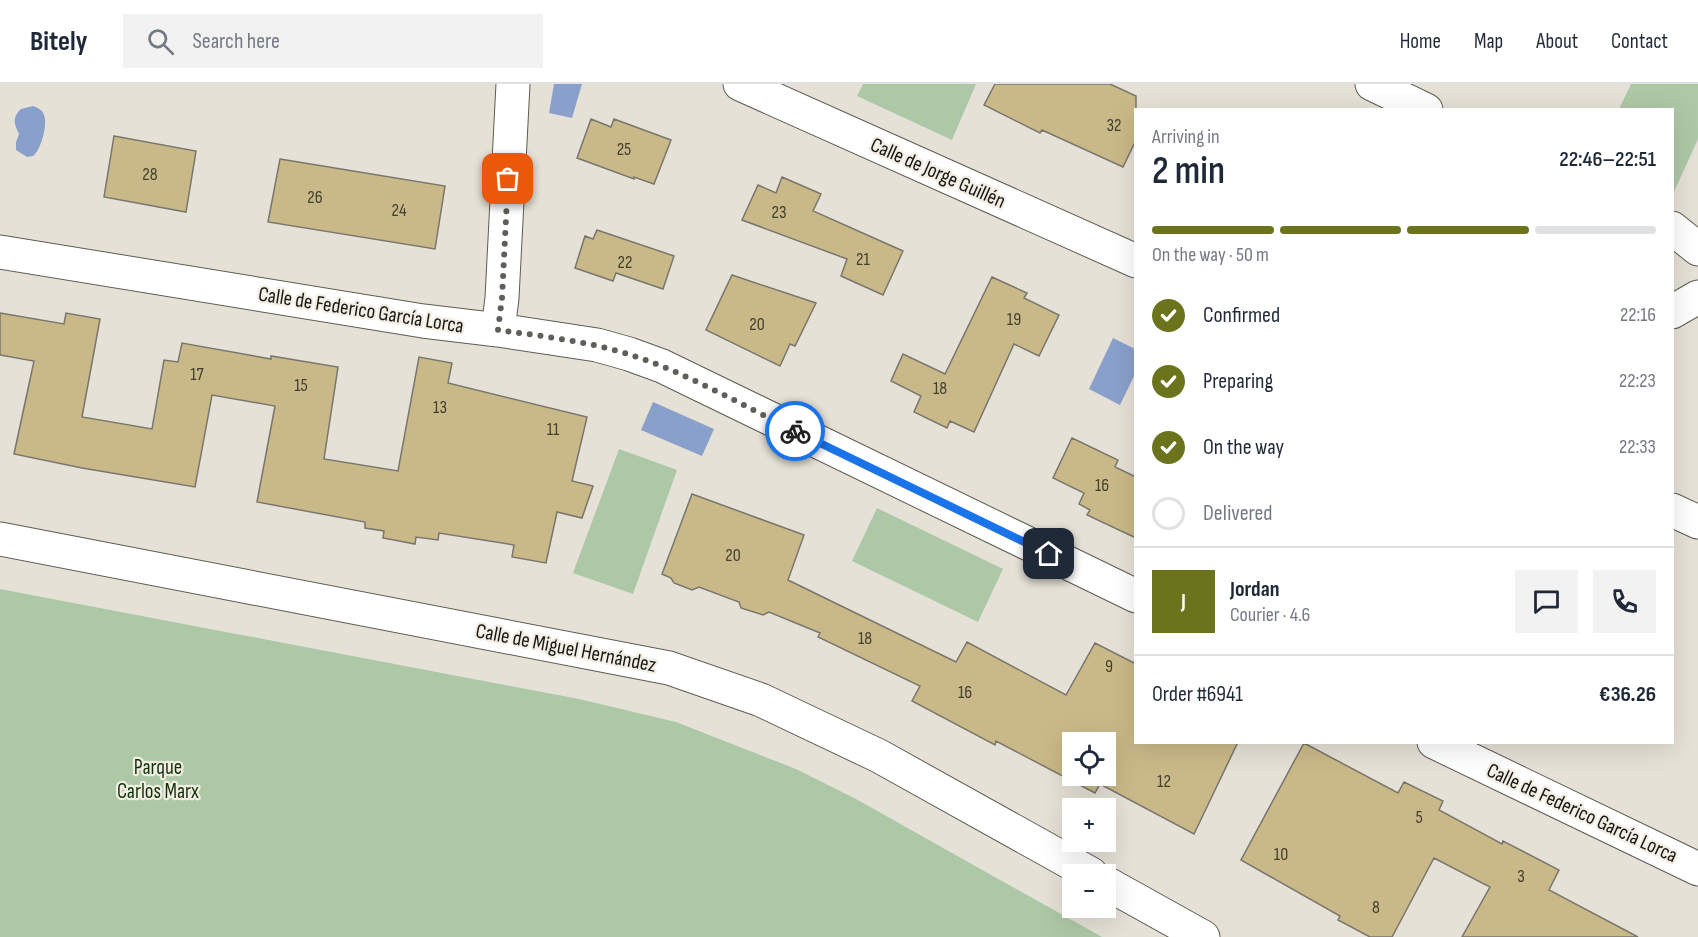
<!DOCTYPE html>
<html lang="en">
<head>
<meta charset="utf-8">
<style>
	:root { --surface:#fff; --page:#f2f2f3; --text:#1f2937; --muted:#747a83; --line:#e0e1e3; --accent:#6b731c }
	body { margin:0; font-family:"Sofia Sans Condensed",sans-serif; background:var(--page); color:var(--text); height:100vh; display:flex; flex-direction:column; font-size:22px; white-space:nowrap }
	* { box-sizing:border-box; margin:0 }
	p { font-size:20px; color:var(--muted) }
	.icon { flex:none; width:33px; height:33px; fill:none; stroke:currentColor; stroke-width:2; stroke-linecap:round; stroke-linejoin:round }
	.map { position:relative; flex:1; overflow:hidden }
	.details { position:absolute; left:1134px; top:24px; width:540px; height:636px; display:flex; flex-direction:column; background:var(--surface); border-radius:0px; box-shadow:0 6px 24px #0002 }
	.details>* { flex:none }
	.fabs { position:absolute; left:1062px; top:648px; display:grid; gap:12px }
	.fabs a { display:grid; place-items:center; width:54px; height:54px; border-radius:0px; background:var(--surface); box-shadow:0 6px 24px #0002; font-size:30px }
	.pin { position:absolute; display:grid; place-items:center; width:51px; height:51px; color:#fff; margin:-26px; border-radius:12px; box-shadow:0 3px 9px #0006 }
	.courier { position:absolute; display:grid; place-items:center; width:60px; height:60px; margin:-30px; border:4px solid #1a73e8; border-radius:50%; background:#fff; color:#222; box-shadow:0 2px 8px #0007 }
	.head em { font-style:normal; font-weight:600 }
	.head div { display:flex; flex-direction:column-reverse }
	.head { display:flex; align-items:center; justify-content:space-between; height:102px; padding:0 18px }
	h1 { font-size:39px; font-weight:600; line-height:45px }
	.bar { display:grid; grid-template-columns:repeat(4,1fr); gap:9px 6px; align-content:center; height:72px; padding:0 18px }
	.bar i { height:8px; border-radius:4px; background:var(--line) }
	.bar .active { background:var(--accent) }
	.bar p { grid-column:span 4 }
	.line { display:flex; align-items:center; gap:15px; padding:0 18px; border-top:2px solid var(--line) }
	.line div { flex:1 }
	.round { display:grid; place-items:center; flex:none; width:63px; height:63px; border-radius:0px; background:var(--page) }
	ol { padding:0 18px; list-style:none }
	li { display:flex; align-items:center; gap:18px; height:66px }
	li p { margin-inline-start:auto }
	li .icon { padding:6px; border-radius:50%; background:var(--accent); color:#fff; stroke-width:4 }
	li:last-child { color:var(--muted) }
	li i { width:33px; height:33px; border:3px solid var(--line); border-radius:50% }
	header { display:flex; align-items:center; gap:36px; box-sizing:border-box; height:84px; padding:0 30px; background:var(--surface); border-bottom:2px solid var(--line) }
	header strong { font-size:28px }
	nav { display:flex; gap:33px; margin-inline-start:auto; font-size:21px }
	.search { width:420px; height:54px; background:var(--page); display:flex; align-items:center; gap:15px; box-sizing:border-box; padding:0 21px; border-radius:0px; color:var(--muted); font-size:22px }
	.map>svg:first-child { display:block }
</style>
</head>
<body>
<header>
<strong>Bitely</strong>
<div class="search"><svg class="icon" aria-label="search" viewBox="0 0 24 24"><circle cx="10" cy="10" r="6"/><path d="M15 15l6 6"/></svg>Search here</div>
<nav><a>Home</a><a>Map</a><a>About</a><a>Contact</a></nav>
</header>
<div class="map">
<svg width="1698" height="853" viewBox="0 0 1698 853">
	<rect width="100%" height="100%" fill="#e5e1d7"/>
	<!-- green -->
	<path fill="#adc8a7" d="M863,0H976L952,56L857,12Z
		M1631,0H1698V55L1673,110L1672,26L1619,25Z
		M619,365L677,386L633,510L573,489Z
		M877,424L1003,485L978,538L852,477Z
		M0,505L579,615L676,638L796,685L856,715L1102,853H0Z"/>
	<!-- water -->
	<path fill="#89a0cb" d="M554,0H582L572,34L549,29Z
		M33,22C38,24 43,26 44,31C48,40 41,66 33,72L27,73L16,66V58L19,50C14,40 12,33 21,25Z
		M1113,254L1135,265V290L1120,321L1089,305Z
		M653,318L714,345L702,372L641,346Z"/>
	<!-- building -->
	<path fill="#cab988" stroke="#79766d" stroke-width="1.5" fill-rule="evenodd" d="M995,0H1110L1136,12V56L1123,83L1042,46L1040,49L984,21Z
		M591,35L611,43L614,35L671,56L654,100L634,93V95L577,74Z
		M114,52L196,67L186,128L104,113Z
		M280,75L445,102L435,165L268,138Z
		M782,93L821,110L813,127L903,167L883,211L841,192L847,175L742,136L758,101L776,109Z
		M597,146L674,172L663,205L616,189L613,197L575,184L585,152L593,155Z
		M732,191L816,219L795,262L790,260L780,282L706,246Z
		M992,193L1027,209L1024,214L1059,231L1039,272L1014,260L974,348L950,337L947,344L914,328L921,312L891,297L903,270L945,290Z
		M0,229L64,240L66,229L100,235L82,333L152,345L164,276L178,278L182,259L271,275V272L338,283L324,375L398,387L419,273L452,279L448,299L587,333L572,397L593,402L582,434L557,428L546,479L512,473L514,461L439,449L438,456L416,453L415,460L383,454L384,447L365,444V438L257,418L275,322L212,311L195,403L82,384L14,370L34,277L0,271Z
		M1072,354L1118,376L1115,383L1136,393V454L1087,431L1090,426L1079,420L1084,409L1053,394Z
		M692,410L804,451L788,496L956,578L967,558L1066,611L1095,559L1136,580V658H1238L1194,750L1100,700L1095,709L996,657L995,661L912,617L920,602L818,553L820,549L769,528L763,531L741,524L739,518L699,503L692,506L674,499L671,494L662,490ZM1072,658H1106V692H1072Z
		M1304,659L1398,709L1404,698L1443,717L1439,726L1502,760L1503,757L1559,786L1549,806L1638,853H1462L1490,803L1434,774L1392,853H1370L1338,836L1340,832L1241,776Z"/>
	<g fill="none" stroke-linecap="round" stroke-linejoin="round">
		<defs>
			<path id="minor" d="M740,0L1136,177
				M1372,0L1426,26
				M1672,144L1698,165
				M0,168L423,237L498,246L597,261L629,270L662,282L1136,512
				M1672,228L1698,213
				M498,246L502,214L513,0
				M1672,426L1698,438
				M0,455L669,584L761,616L879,672L1091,790
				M1434,658L1698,785
				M1106,799L1203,853"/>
		</defs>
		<!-- minor casing -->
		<use href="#minor" stroke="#5f5c53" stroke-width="35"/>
		<!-- minor -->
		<use href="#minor" stroke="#fff" stroke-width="33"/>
	</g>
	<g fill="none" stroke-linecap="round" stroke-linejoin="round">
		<!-- done -->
		<path stroke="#605e58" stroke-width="6" stroke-dasharray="0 10.8" d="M508,95L502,214L498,246C541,252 586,257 628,270C683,287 742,321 795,347"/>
		<!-- route -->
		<path stroke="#1a73e8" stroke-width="8" d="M795,347L1049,470"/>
	</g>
	<g text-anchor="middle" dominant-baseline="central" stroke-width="4.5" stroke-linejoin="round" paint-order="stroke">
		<!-- number labels -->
		<g font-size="18" fill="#444030">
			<text x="1114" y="41">32</text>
			<text x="624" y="65">25</text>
			<text x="150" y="90">28</text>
			<text x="315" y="113">26</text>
			<text x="399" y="126">24</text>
			<text x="779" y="128">23</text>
			<text x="863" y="175">21</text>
			<text x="625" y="178">22</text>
			<text x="1014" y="235">19</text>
			<text x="757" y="240">20</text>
			<text x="197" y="290">17</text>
			<text x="301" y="301">15</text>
			<text x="940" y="304">18</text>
			<text x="440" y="323">13</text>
			<text x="553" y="345">11</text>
			<text x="1102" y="401">16</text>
			<text x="733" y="471">20</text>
			<text x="865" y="554">18</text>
			<text x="1109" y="582">9</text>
			<text x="965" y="608">16</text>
			<text x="1164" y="697">12</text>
			<text x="1419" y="733">5</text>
			<text x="1281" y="770">10</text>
			<text x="1521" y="792">3</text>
			<text x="1376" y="823">8</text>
		</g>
		<!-- street labels -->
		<g font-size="21" fill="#181713" stroke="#f2eee4">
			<text transform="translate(938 89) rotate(24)">Calle de Jorge Guillén</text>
			<text transform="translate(361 226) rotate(9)">Calle de Federico García Lorca</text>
			<text transform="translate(566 564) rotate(11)">Calle de Miguel Hernández</text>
			<text transform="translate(1582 729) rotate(25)">Calle de Federico García Lorca</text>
		</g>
		<!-- park labels -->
		<g font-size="21" fill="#103207" stroke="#f2eee4">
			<text x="158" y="683">Parque<tspan x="158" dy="24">Carlos Marx</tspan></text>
		</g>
	</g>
</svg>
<div class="fabs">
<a><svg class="icon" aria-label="locate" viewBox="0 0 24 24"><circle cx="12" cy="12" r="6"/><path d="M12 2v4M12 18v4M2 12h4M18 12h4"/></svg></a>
<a>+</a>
<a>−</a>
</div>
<div class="pin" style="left:508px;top:95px;background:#ea580c"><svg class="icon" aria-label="bag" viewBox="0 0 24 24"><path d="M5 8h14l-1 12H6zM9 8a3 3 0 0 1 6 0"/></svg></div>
<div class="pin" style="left:1049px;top:470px;background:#1f2937"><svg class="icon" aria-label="home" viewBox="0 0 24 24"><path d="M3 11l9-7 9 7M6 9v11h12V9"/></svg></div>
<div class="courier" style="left:795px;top:347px"><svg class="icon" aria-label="bike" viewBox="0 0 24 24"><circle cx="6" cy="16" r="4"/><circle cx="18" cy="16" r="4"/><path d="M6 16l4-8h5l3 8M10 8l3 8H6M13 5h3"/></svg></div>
<section class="details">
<div class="head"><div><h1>2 min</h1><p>Arriving in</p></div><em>22:46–22:51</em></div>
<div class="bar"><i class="active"></i><i class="active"></i><i class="active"></i><i></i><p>On the way · 50 m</p></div>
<ol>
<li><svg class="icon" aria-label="check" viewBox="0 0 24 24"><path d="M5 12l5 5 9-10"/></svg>Confirmed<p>22:16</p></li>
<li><svg class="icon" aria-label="check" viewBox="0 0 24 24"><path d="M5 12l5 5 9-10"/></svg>Preparing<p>22:23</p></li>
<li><svg class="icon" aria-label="check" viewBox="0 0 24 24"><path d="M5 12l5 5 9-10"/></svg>On the way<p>22:33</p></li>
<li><i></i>Delivered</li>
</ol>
<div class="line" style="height:108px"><b class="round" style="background:var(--accent);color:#fff">J</b><div><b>Jordan</b><p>Courier · 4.6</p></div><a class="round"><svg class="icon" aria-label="chat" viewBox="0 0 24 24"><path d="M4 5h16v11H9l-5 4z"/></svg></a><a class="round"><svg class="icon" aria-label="phone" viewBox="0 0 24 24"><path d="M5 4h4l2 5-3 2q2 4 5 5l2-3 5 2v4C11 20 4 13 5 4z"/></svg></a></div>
<div class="line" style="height:78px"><div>Order #6941</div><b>€36.26</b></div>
</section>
</div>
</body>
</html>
